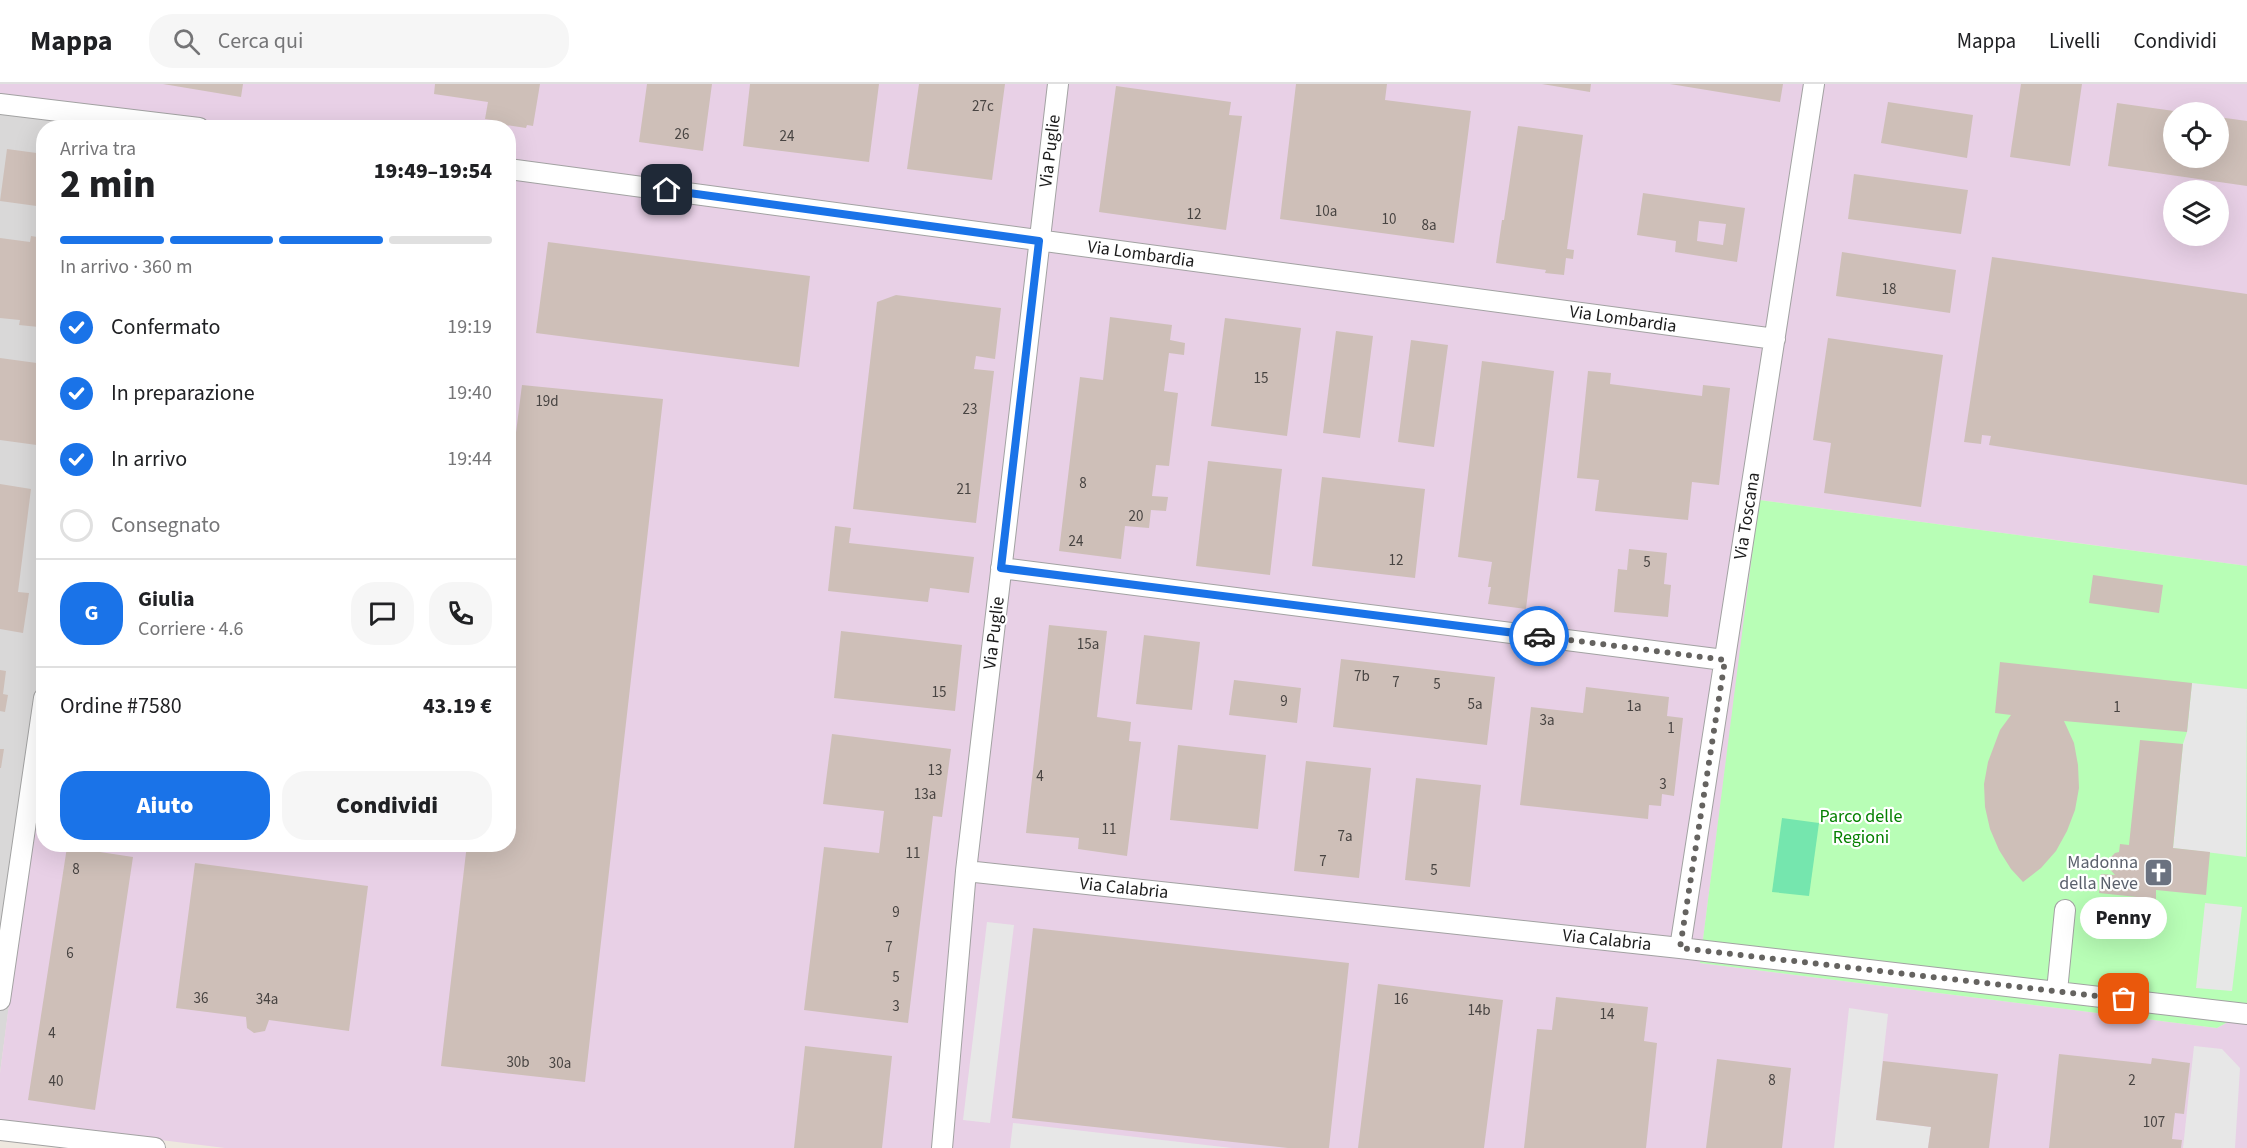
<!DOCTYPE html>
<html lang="it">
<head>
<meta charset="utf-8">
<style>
	:root { --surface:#fff; --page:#f6f6f6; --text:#202124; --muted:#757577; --line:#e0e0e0; --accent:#1a73e8 }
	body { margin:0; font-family:"Source Sans 3",sans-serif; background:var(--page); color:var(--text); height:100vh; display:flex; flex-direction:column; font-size:22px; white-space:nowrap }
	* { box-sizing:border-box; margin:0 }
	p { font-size:20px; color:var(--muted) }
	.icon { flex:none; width:33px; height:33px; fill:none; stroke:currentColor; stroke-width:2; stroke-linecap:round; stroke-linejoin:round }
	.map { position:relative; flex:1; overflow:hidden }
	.drawer { position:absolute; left:36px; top:36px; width:480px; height:732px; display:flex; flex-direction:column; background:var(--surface); border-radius:24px; box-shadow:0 6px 24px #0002 }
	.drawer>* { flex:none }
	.buttons { position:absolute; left:2163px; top:18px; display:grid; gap:12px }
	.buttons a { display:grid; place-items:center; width:66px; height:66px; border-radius:50%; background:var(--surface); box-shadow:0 6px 24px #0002; font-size:30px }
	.pin { position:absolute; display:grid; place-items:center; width:51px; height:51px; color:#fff; margin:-26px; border-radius:12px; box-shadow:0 3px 9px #0006 }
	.courier { position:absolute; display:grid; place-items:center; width:60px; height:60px; margin:-30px; border:4px solid #1a73e8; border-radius:50%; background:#fff; color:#222; box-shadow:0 2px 8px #0007 }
	.bubble { position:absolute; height:42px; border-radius:21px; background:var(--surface); box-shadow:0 6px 24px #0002; font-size:20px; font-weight:800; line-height:42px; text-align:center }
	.overview em { font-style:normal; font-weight:800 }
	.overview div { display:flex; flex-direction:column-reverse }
	.overview { display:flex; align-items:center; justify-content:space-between; height:102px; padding:0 24px }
	h1 { font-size:39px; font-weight:800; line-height:45px }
	.bar { display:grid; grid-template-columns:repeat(4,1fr); gap:9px 6px; align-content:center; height:72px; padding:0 24px }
	.bar i { height:8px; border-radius:4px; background:var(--line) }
	.bar .on { background:var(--accent) }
	.bar p { grid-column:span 4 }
	.line { display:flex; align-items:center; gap:15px; padding:0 24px; border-top:2px solid var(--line) }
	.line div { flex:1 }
	.round { display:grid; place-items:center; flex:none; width:63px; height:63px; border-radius:24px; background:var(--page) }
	ol { padding:0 24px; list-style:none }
	li { display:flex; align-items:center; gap:18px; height:66px }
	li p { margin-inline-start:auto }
	li .icon { padding:6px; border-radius:50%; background:var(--accent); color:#fff; stroke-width:4 }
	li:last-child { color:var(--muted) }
	li i { width:33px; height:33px; border:3px solid var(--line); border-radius:50% }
	.cta { display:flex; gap:12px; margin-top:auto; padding:12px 24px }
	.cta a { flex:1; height:69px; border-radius:24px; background:var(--accent); color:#fff; font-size:24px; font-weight:800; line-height:69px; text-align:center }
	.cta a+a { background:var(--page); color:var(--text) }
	header { display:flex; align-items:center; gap:36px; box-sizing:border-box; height:84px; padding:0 30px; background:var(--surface); border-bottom:2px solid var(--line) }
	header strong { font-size:28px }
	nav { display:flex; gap:33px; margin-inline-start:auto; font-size:21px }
	.search { width:420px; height:54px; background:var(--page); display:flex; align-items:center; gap:15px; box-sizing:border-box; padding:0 21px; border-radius:24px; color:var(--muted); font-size:22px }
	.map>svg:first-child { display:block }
</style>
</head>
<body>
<header>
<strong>Mappa</strong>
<div class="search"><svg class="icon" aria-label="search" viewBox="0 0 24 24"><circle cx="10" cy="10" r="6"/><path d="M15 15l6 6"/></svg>Cerca qui</div>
<nav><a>Mappa</a><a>Livelli</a><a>Condividi</a></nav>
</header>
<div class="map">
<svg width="2247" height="1064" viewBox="0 0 2247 1064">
	<rect width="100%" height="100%" fill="#eee8df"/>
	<!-- residential -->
	<path fill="#d9d8d8" d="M0,25L125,43L44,44V660L0,989Z"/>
	<!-- industrial -->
	<path fill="#e8d0e6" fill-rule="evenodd" d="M0,0H2247V482L1760,416L1700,879L2217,944L2247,927V1064H225L0,1036V989L43,660L44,760H508V44L125,43L0,25ZM2174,28H2218V74H2174ZM2174,106H2218V152H2174Z"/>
	<!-- park -->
	<path fill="#b8feb6" d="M1759,416L2247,482V927L2217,944L1700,879Z"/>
	<!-- pitch -->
	<path fill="#75e6ae" d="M1782,734L1819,739L1809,812L1772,808Z"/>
	<!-- parking -->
	<path fill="#e7e7e7" d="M2192,599L2247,605L2246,773L2173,764L2183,660L2187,648Z
		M2205,819L2242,823L2232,907L2196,904Z
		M987,838L1014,841L990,1039L963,1036Z
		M1849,924L1888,930L1876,1036L1931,1043L1928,1064H1834Z
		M2194,962L2222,965L2240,984L2235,1064H2183Z
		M1013,1039L1232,1064H1010Z"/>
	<!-- building -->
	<path fill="#cebfb8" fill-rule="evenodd" d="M163,0H243L241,13Z
		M435,0H540L533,42L527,41L526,44L492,39V36L485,35L488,18L434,10Z
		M647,0H712L703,67L639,58Z
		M750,0H879L869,78L743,62Z
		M919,0H1005L992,96L907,85Z
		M1296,0H1387L1385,16L1471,27L1454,159L1280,135Z
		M1542,0H1591L1590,8Z
		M1670,0H1783L1780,18Z
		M2021,0H2082L2070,82L2010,73Z
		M1116,2L1231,18L1229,31L1242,32L1226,146L1099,128Z
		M1888,18L1973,31L1967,74L1881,59Z
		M2117,19L2174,27V74H2218V33L2247,37V102L2108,82Z
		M1518,42L1583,51L1567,165L1574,166L1573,175L1566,174L1564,191L1545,189L1546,186L1496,179L1502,136H1504Z
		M7,65L44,70V123L0,117Z
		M1854,90L1968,106L1961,150L1848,135Z
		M1643,109L1745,124L1737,178L1675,168L1676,157L1637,151ZM1699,137L1726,140L1723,161L1697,157Z
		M31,152L44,154V236H40L39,243L19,241L20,236L0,234V154L30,158Z
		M548,158L810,192L799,283L536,249Z
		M1842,168L1956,186L1950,229L1836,212Z
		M1992,173L2247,210V401L1989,361L1991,352L1982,351L1981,360L1964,358Z
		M896,211L1001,224L995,275L976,272L974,285L994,287L976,439L853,425L877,218Z
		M1110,233L1172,241L1170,256L1185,259L1184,271L1169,269L1164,307L1178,309L1169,382L1156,381L1152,412L1168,413L1166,427L1151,426L1149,444L1125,442L1121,475L1059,467L1080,293L1103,296Z
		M1225,234L1301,244L1287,352L1211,342Z
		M1336,247L1373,252L1360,354L1323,349Z
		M1828,254L1943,271L1921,423L1824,409L1831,359L1813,356Z
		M1411,256L1448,261L1434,363L1398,358Z
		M0,274L44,280V362L0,356Z
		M1482,277L1554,287L1526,525L1488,520L1491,503H1488L1492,478L1458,473Z
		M1588,287L1611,289L1610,300L1702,312L1703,301L1730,304L1719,401L1692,398L1688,436L1595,427L1599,396L1577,394Z
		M522,301L663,315L585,998L441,982L467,760H508V412Z
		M1208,377L1282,385L1270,491L1196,482Z
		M1322,393L1425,405L1415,494L1312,482Z
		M0,400L31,405L18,508L29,509L23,549L0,545Z
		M835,442L851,444L849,459L974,473L969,509L930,504L928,518L828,507Z
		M1629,465L1667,469L1664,500L1671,501L1668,533L1614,528L1618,485L1627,486Z
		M2093,491L2163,501L2159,529L2089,519Z
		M1049,541L1107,547L1097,633L1131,638L1129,657L1141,658L1127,772L1078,765L1079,754L1026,749Z
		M841,547L962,561L955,627L834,614Z
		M1144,551L1200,558L1192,626L1136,620Z
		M1341,575L1495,593L1487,661L1333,643Z
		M2000,578L2192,599L2187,648L2064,637L2074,659L2078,681L2079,704L2075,726L2067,747L2056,767L2041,784L2023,798L2011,785L1999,766L1990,745L1985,723L1984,700L1988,678L2000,646L2011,631L1995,629Z
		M0,586L6,587L3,610L8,611L5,628L0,627Z
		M1234,596L1301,604L1297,639L1229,631Z
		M1586,603L1669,613L1667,632L1683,634L1674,712L1662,710L1661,722L1649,721L1648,735L1520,721L1531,623L1583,629Z
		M832,650L951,665L942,733L933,732L908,939L804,926L824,763L879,769L884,727L823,720Z
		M2140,656L2183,660L2173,764L2210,768L2206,811L2156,806V815L2099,809L2101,790L2115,791L2108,783L2109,775L2115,769L2119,768L2120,760L2129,761Z
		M1178,661L1266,671L1258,745L1170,736Z
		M0,665H4L1,684H0Z
		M1306,677L1371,684L1359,794L1294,787Z
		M1416,694L1481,701L1470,803L1405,796Z
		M67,763L133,773L95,1026L28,1016Z
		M195,779L368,802L349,947L269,936L265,947L254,949L247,944L246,933L176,924Z
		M1033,844L1349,879L1329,1064H1288L1012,1034Z
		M1378,900L1503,916L1484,1064H1358Z
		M1556,913L1648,923L1644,957L1657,959L1646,1064H1524L1537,945L1552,946Z
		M805,962L892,972L882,1064H794Z
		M2059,970L2151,980L2152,974L2190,979L2184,1030L2175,1029L2172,1055L2182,1056L2181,1064H2049Z
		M1717,975L1791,984L1782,1064H1706Z
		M1883,977L1998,990L1989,1064H1928L1931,1043L1876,1036Z"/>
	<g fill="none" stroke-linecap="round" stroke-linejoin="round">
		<defs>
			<path id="street" d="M0,20L199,44
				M508,85L1775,255
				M1001,484L1724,576
				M966,787L1680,864L2247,930
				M1680,864L1814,0
				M2057,907L2065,826
				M0,916L44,614
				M0,1046L155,1064
				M942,1064L966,787L1058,0"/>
		</defs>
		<!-- street casing -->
		<use href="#street" stroke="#a2a2a2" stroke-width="22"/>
		<!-- street -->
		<use href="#street" stroke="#fff" stroke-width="20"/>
	</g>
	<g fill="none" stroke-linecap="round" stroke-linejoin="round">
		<!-- done -->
		<path stroke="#656360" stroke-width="6" stroke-dasharray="0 10.8" d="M1539,552L1725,576L1680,864L2124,915"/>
		<!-- route -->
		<path stroke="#1a73e8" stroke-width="8" d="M667,106L1039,157L1001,484L1539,552"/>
	</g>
	<!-- icons -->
	<defs>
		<symbol id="church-square" viewBox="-11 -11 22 22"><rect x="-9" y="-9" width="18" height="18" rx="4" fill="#6b7280" stroke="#fff"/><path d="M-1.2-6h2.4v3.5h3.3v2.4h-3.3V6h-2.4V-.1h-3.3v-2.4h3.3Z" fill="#fff"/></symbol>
	</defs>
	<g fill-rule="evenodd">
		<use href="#church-square" x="2142" y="772" width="33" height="33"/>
	</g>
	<g text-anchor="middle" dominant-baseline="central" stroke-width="4.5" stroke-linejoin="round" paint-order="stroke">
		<!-- number labels -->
		<g font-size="15" fill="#484442">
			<text x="983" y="22">27c</text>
			<text x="682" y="50">26</text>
			<text x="787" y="52">24</text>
			<text x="1326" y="127">10a</text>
			<text x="1194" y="130">12</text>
			<text x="1389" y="135">10</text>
			<text x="1429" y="141">8a</text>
			<text x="1889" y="205">18</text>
			<text x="1261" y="294">15</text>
			<text x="547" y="317">19d</text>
			<text x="970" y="325">23</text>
			<text x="1083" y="399">8</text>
			<text x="964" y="405">21</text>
			<text x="1136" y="432">20</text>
			<text x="1076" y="457">24</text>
			<text x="1396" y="476">12</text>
			<text x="1647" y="478">5</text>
			<text x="1088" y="560">15a</text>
			<text x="1362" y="592">7b</text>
			<text x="1396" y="598">7</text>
			<text x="1437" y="600">5</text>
			<text x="939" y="608">15</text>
			<text x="1284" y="617">9</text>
			<text x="1475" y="620">5a</text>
			<text x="1634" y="622">1a</text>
			<text x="2117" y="623">1</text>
			<text x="1547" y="636">3a</text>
			<text x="1671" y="644">1</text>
			<text x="935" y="686">13</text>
			<text x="1040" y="692">4</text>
			<text x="1663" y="700">3</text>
			<text x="925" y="710">13a</text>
			<text x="1109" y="745">11</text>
			<text x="1345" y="752">7a</text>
			<text x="913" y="769">11</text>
			<text x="1323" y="777">7</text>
			<text x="76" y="785">8</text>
			<text x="1434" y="786">5</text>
			<text x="896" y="828">9</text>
			<text x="889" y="863">7</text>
			<text x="70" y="869">6</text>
			<text x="896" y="893">5</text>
			<text x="201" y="914">36</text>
			<text x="267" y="915">34a</text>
			<text x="1401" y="915">16</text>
			<text x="896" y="922">3</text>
			<text x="1479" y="926">14b</text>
			<text x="1607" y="930">14</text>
			<text x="52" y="949">4</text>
			<text x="518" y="978">30b</text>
			<text x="560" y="979">30a</text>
			<text x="1772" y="996">8</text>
			<text x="2132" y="996">2</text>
			<text x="56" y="997">40</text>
			<text x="2154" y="1038">107</text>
		</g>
		<!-- street labels -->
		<g font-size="18" fill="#1b1b1b" stroke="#fff">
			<text transform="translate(1050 67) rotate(-83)">Via Puglie</text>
			<text transform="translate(1141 170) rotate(8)">Via Lombardia</text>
			<text transform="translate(1623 235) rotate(8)">Via Lombardia</text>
			<text transform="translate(1747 432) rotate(-81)">Via Toscana</text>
			<text transform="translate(994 549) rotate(-83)">Via Puglie</text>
			<text transform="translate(1124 804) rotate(6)">Via Calabria</text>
			<text transform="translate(1607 856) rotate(6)">Via Calabria</text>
		</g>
		<!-- park labels -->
		<g font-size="18" fill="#058101" stroke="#fff">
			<text x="1861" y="732">Parco delle<tspan x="1861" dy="21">Regioni</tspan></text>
		</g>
		<!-- worship labels -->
		<g font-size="18" fill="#5b616d" stroke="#fff" text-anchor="end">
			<text x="2138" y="778">Madonna<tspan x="2138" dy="21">della Neve</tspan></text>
		</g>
	</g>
</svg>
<div class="buttons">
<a><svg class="icon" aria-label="locate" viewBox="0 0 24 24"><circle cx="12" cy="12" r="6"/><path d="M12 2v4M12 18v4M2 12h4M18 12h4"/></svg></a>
<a><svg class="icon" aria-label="layers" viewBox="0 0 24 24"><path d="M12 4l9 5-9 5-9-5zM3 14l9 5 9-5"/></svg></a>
</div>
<div class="pin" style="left:2124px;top:915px;background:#ea580c"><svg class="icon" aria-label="bag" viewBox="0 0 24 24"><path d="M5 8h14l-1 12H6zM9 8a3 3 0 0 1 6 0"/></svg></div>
<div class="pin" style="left:667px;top:106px;background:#1f2937"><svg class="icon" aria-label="home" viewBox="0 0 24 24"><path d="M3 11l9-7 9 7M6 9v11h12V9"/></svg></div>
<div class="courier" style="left:1539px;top:552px"><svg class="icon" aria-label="car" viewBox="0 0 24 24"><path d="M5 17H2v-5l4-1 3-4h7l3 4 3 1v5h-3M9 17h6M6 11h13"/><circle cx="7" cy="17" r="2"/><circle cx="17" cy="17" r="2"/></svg></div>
<div class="bubble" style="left:2080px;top:813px;width:87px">Penny</div>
<section class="drawer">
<div class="overview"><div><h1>2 min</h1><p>Arriva tra</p></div><em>19:49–19:54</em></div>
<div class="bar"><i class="on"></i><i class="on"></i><i class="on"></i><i></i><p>In arrivo · 360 m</p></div>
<ol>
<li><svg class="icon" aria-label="check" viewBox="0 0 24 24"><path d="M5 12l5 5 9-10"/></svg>Confermato<p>19:19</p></li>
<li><svg class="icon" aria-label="check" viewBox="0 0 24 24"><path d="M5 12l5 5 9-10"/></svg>In preparazione<p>19:40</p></li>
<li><svg class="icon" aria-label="check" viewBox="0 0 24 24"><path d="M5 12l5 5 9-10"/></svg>In arrivo<p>19:44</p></li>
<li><i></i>Consegnato</li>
</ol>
<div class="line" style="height:108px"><b class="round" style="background:var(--accent);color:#fff">G</b><div><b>Giulia</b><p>Corriere · 4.6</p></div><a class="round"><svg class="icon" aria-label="chat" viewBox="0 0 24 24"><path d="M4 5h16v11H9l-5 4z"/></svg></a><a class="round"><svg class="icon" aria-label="phone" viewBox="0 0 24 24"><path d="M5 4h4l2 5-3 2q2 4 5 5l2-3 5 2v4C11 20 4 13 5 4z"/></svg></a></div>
<div class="line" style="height:78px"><div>Ordine #7580</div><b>43.19 €</b></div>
<div class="cta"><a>Aiuto</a><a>Condividi</a></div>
</section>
</div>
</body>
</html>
